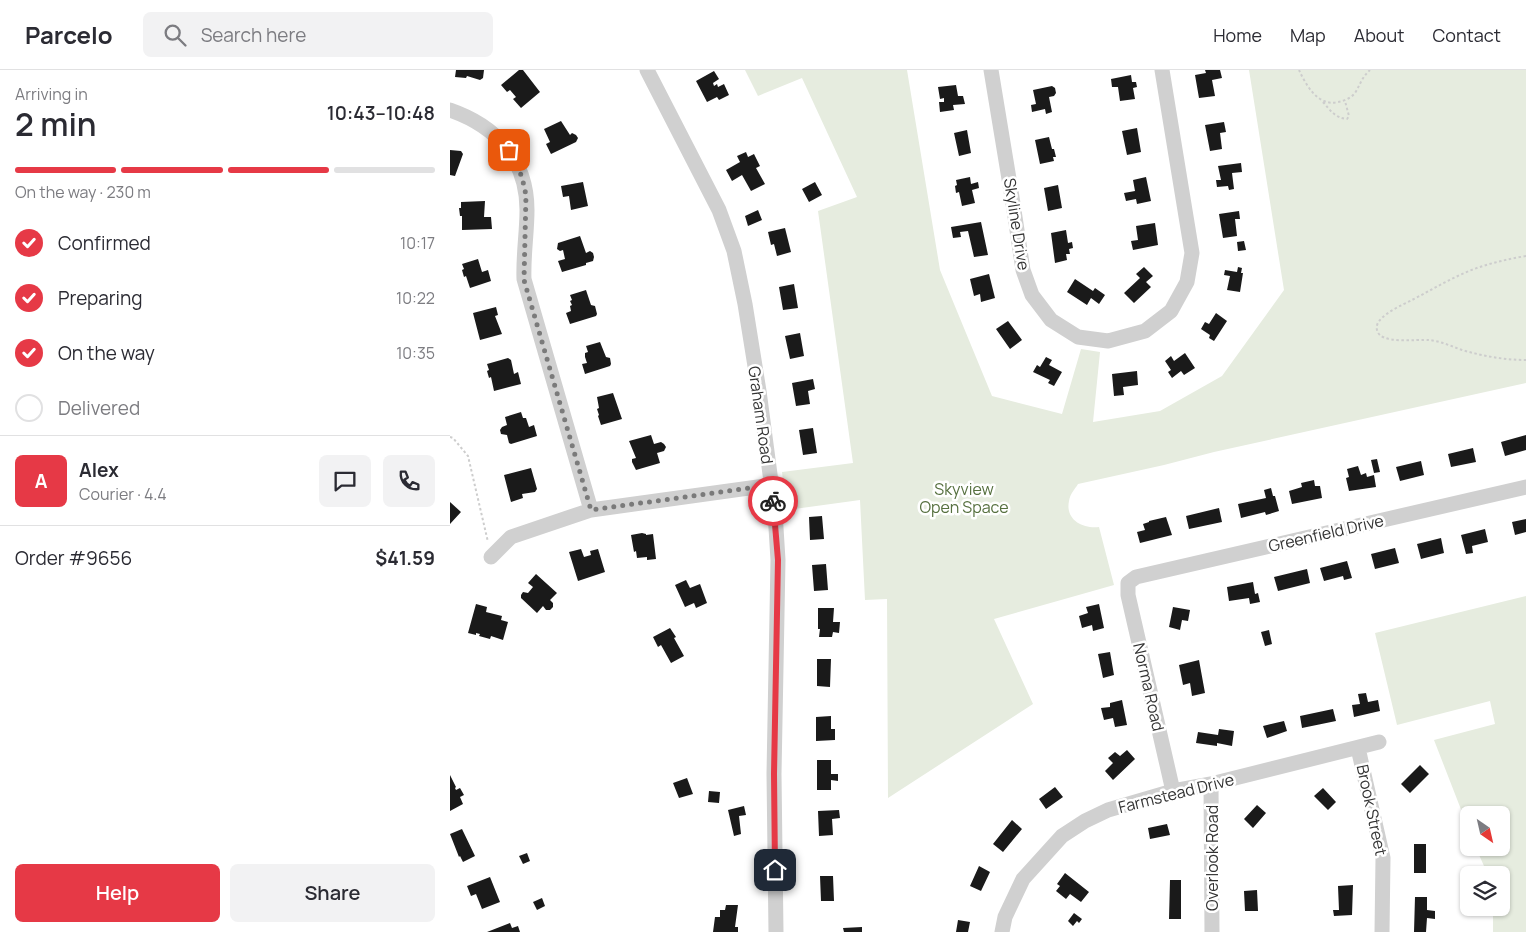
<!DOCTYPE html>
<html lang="en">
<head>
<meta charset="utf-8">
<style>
	:root { --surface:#fff; --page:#f2f2f3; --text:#2b2b33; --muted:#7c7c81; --line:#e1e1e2; --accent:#e63946 }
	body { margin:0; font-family:Manrope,sans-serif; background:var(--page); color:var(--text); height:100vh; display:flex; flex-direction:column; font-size:19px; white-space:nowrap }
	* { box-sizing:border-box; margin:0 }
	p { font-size:16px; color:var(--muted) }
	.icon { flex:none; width:28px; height:28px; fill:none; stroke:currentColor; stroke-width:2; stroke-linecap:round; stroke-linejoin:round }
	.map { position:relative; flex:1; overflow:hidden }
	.side { display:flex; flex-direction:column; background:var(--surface); width:450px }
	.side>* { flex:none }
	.needle { width:32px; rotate:146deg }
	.buttons { position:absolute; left:1010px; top:736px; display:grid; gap:10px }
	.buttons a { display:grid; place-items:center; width:50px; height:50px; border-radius:8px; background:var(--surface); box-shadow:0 1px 4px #0004; font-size:25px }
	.pin { position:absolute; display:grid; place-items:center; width:42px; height:42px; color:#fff; margin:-21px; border-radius:10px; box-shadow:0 2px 8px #0006 }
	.courier { position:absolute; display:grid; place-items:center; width:50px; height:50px; margin:-25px; border:4px solid #e63946; border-radius:50%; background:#fff; color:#222; box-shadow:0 1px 6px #0007 }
	.summary em { font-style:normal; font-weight:600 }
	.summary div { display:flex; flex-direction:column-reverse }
	.summary { display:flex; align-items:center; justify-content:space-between; height:85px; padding:0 15px }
	h1 { font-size:32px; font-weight:600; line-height:38px }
	.bar { display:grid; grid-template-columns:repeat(4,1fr); gap:8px 5px; align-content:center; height:60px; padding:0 15px }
	.bar i { height:6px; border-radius:4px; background:var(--line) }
	.bar .current { background:var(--accent) }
	.bar p { grid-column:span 4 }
	.line { display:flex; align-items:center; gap:12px; padding:0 15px; border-top:1px solid var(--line) }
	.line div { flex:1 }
	.round { display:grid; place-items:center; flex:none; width:52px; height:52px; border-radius:8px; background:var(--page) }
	ol { padding:0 15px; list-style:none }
	li { display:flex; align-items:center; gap:15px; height:55px }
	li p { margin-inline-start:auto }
	li .icon { padding:5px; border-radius:50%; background:var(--accent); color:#fff; stroke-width:4 }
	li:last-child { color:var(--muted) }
	li i { width:28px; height:28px; border:2px solid var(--line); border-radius:50% }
	.button { display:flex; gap:10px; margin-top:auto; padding:10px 15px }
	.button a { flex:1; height:58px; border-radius:8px; background:var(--accent); color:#fff; font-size:20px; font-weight:600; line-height:58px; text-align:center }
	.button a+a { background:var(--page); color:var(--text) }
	header { display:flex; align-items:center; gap:30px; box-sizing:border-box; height:70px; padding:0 25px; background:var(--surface); border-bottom:1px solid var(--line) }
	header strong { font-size:24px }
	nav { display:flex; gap:28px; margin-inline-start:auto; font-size:18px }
	.search { width:350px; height:45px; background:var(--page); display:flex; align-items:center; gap:12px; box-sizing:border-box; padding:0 18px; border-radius:8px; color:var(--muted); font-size:19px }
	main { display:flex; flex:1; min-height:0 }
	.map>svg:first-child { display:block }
</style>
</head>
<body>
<header>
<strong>Parcelo</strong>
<div class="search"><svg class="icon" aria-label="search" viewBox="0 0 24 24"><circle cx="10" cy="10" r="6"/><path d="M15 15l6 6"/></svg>Search here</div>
<nav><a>Home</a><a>Map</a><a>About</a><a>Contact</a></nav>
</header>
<main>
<section class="side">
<div class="summary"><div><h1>2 min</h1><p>Arriving in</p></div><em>10:43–10:48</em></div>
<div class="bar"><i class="current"></i><i class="current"></i><i class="current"></i><i></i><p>On the way · 230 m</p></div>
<ol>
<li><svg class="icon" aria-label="check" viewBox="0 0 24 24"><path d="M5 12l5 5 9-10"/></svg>Confirmed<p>10:17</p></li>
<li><svg class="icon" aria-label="check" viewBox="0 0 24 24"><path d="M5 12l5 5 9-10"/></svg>Preparing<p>10:22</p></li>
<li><svg class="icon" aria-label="check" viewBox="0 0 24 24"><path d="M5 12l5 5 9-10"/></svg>On the way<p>10:35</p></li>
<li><i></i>Delivered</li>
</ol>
<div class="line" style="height:90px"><b class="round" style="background:var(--accent);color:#fff">A</b><div><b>Alex</b><p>Courier · 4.4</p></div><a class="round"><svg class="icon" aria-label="chat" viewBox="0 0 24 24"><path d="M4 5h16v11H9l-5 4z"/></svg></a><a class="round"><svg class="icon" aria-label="phone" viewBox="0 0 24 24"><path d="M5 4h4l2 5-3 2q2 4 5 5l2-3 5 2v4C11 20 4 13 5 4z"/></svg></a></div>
<div class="line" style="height:65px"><div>Order #9656</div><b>$41.59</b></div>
<div class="button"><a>Help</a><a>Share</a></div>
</section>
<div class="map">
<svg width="1076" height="862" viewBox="0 0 1076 862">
	<rect width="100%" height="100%" fill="#fff"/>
	<!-- green -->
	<path fill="#e6ecdf" d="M295,0H457L490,200L542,326L612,344L631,279L650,282L643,352L710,341L772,306L834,220L799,0H1076V313L764,382L714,395L628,414C625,419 620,424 619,431C615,450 633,459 649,457L664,515L544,549L583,634L438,728L437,529L415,530L410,430L337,440L332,402L403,393L368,141L407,127L352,8L308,26Z
		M1076,526V862H1043V838H1051V805H1038L1026,778H1051V745H1019V760L984,670L1045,654L1040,631L947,655L925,563Z"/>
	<!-- building -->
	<path fill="#1a1a1a" d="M6,0H34L33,8L30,10L17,6L16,8L5,7Z
		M69,0H73L90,22L71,38L63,29L66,27L60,20L57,22L51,15Z
		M755,0H770L772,8L762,10L765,26L749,28L745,5L756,3Z
		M264,1L269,9L263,13L264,16L267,14L268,17L274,14L279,25L269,30L267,27L257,32L246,11Z
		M681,5L682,12H686L687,17L683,18L685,29L670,31L668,17H662L661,9Z
		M506,15L508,26H513L515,34L503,35L504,40L490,42L489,32H494V28L490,29L488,17Z
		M602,16L605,18L606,23L604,26L599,27L602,42L596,44L595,39L582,42L581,35L586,34L583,20Z
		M111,51L120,65L122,63L126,65L128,68L126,72L101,84L96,74L100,72L94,59Z
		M774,52L776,62L770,63L772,79L760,81L755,55Z
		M687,58L691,82L677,85L672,61Z
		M517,60L521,83L509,86L504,63Z
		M599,67L602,79H604L606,87H603L604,91L590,94L585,70Z
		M0,80L11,81L13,84L5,106L0,105Z
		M296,82L298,87L304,84L310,96L306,98L315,114L301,121L292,105L282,111L276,100L290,92L287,86Z
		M791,93L792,102L782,103L784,119L779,120L778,116L767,117L766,110H771L768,96Z
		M520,107L521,114L528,112L529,118L522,120L525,133L512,136L509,122L506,123L505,116L507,115L506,110Z
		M696,107L701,131L687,134L686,129L676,131L674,123L685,121L683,110Z
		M133,112L138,136L121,140L119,126L113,127L111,116Z
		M365,112L372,125L359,132L352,119Z
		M608,115L612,138L598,141L594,118Z
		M35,131L34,147H41L42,159L12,160V146H10L9,138H11V132Z
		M308,140L312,150L298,156L295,146Z
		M789,141L790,149H785L787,166L773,168L769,144Z
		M531,152L538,185L524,187L518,161L510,162L511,167L503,168L501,157Z
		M705,153L708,175L683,180L681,171L688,170L686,156Z
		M335,158L341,182L327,186L324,174L321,175L318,162Z
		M616,160L618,173L622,172L623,178L619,179L620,184H616L617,190L605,193L601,163Z
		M130,166L136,183L140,181L143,183L144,187L143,191L136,193V195L112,202L108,191L115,189L113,180L110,181L107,179L108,173Z
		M794,171L796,180L788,181L787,172Z
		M28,189L32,202L38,200L41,211L20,218L16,206L14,207L12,200L14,199L12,194Z
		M694,197L703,206L696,212L701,217L684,233L674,223L690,208L686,204Z
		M788,197L792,198L791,203H793L790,222L777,220L780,206L774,205L775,200L787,202Z
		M539,204L545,228L531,232L530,224L524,226L520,209Z
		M625,209L643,221L645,218L655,225L649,234L641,228L637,235L617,222Z
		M344,214L348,238L333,240L329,217Z
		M136,220L141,235L145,236L147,244L146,246L120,254L116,243L121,241L120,236L122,235L120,231L122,230L120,225Z
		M46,237L48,245L45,246L52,264L30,270L23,243Z
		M766,243L777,251L764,271L759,268L760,265L751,259L755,252L759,254Z
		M558,251L572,270L560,279L546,259Z
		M350,263L354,286L340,289L335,266Z
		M150,272L156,287L160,288L161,294L160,296L135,304L132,294L137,293L135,287V283L138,282L136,276Z
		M735,283L745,298L734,305L731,301L722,308L718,302L721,300L715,291L721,286L724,291Z
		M596,287L602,290L599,295L612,302L604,316L598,313L600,310L583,302L587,295L590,297Z
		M58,288L61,290L64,304L68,302L71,314L44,321L41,307L39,308L37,301L39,300L37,294Z
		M687,301L688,315L673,317L674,325L664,326L662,304Z
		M363,309L365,319L358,321L360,334L346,336L342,313Z
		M163,323L172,349L151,355L148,346L149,345L147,339L149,338L147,327Z
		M71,342L73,348H76L79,357L84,355L87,366L61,374L59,373L57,365L51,364L50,360L52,357L57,355L55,347Z
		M363,358L367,383L353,385L349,360Z
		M201,365L204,374L211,372L214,374L216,377L214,381L207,383L210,393L186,400L182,392V389L186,388L179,371Z
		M1076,365V380L1055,386L1051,372Z
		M1023,378L1026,392L1001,397L998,384Z
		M927,389L930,402L924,403L921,390Z
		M971,391L974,405L950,411L946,397Z
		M908,396L911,405L916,403L917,407L924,405L926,417L899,421L896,408L899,407L897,399Z
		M81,398L87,419L85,422L72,424L73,428L61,432L54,405Z
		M864,410L865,416H870L872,428L842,434L839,421L852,417L851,413Z
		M821,418L823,426H825L829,441L816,445L815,442L791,448L788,434L816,428L814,420Z
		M0,432L11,442L0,454Z
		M769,438L772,452L739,459L736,446Z
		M372,446L374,469L360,470L359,447Z
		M716,447L722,465L690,473L687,462L695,460L693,454L699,452V451Z
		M1076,449V462L1065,465L1062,452Z
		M1035,459L1038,472L1022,476L1023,483L1016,484L1011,465Z
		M192,463L196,464V465L203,464L206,489L197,490V487L187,488L186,481L184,482L181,465Z
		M991,468L994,483L971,489L967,474Z
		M945,478L949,493L925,499L921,484Z
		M131,479L134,487L141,485L140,481L148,479L155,502L128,511L119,482Z
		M897,491L902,508L894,510L893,506L874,511L870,498Z
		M376,494L378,520L364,521L362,495Z
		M857,499L860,513L828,521L824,507Z
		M86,504L107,523L100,530L103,533V537L100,540H96L93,536L87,543L71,528V525L73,522L78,523L83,517L78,513Z
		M236,510L240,518L250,514L257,533L246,538L244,533L235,537L225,515Z
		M803,512L805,524L808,523L810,532L800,534L799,528L779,531L777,517Z
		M26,534L37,537L36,542L52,546L51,550L58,552L53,570L41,566L40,569L29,566L30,564L26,563V565L18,563Z
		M649,534L654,558L643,561L642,555L632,558L629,546L638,543L636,537Z
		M723,537L740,540L738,551L732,550L730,560L719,557Z
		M368,538H384L383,552H390L389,563L383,562L382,567H369L370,559H368Z
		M220,558L226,567L224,568L234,586L221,593L211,575L208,577L203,567Z
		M819,560L822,574L815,576L811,562Z
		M660,582L664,605L653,608L648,584Z
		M367,589H381L380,617L367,616Z
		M749,590L755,623L742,626L740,613L733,615L729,595Z
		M916,623L918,632L928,630L930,641L904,647L902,635L910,634L908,624Z
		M672,630L677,655L665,657L663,648L654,650L651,638L660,637V633Z
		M883,639L886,651L852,658L850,646Z
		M381,646V659H385V670L366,671V647Z
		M834,651L837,661L817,668L813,656Z
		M769,659L784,661L782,676L767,673V676L746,673L748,662L768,665Z
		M677,680L685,689L663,710L655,701L663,693L658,688L665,682L670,686Z
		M367,690H381V704H388V711L381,710V720H367Z
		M970,695L979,704L960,723L951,714Z
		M0,705L6,717L5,718L6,720L10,718L14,725L10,727L13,734L0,741Z
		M237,708L243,724L229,728L223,713Z
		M605,717L613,727L596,739L589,729Z
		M873,718L886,732L878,740L864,726Z
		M259,721L270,722L269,733L258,732Z
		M807,735L816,743L803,758L794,749Z
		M294,736L296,745L289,746L291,764L284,766L278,740Z
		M389,740L390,748L382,749L383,765L369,766L368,741Z
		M562,750L572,759L553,782L543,774Z
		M717,754L720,765L700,769L698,758Z
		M12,759L25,786L13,792L10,786L9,787L0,764Z
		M964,774H976V803H964Z
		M77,783L80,791L73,794L69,786Z
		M529,796L540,802L531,821L520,816Z
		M615,803L639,822L631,832L620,824L616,829L606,821L610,816L607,814Z
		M370,806H383L384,831H371Z
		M40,807L50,832L32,839L26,824L21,826L17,816Z
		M720,810H731V849H719Z
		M903,815L902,845L884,846L883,840H889L888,816Z
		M807,820L808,841H795L794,821Z
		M965,827H977V840L985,841V849L977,848L976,862H964Z
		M92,828L95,836L87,840L83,832Z
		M276,835H288L285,857H288V862H263L265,847H270V840H275Z
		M624,843L632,849L629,853L627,851L623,856L618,851Z
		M508,850L520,852L518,862H506Z
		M60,853L62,858L68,856L70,862H37Z
		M412,857V862H394L393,858Z"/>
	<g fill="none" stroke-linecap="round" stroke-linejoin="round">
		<!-- path -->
		<path stroke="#cdcdcd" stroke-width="2" stroke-dasharray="2.5 2.5" stroke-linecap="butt" d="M849,0C856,15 868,37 888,32C894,31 901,28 905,23C910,15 912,7 920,0
			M873,32C880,40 885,48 897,49L899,46L895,31
			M1076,186C1058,189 1041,193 1024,199C1003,207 983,219 962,230C952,235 938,241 930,250C928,252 926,256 927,260C930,275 967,269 979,270C990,271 1001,276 1012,280C1033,286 1054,290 1076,290
			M0,367L3,368L18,386L38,472"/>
		<!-- minor -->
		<path stroke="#d0d0d0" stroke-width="15" d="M197,0L269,140L284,181L295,234L309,321L325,442L328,490L324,704L326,862
			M541,0L562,127L573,200L582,225L601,250L628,267L658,271L695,261L721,241L737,212L742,183L712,0
			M0,40C46,56 77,89 77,140C77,163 73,186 74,209L141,440
			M41,487L61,467L141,440L321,415
			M908,678L933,788L932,862
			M761,714L762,862
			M723,721L678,525V513L686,507L1076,417
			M552,862L555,847L573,809L612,766L635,751L658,740L723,721L761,714L929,672"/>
	</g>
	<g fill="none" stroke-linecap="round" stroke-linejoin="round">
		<!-- done -->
		<path stroke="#7a7a7a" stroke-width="5" stroke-dasharray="0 9" d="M59,80L72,107L76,125L74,210L141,440L321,415L323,431"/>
		<!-- route -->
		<path stroke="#e63946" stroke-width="6" d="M323,431L328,490L324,704L325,800"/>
	</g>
	<g text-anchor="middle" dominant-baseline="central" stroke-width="5" stroke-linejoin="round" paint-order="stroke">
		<!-- street labels -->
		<g font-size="16" fill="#333" stroke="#fff">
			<text transform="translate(567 154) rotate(81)">Skyline Drive</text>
			<text transform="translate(311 345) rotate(82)">Graham Road</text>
			<text transform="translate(876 463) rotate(-13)">Greenfield Drive</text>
			<text transform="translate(699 617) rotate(77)">Norma Road</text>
			<text transform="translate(726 723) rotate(-14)">Farmstead Drive</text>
			<text transform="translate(922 740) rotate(78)">Brook Street</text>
			<text transform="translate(762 788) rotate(-90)">Overlook Road</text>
		</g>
		<!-- park labels -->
		<g font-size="16" fill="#56703f" stroke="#fff">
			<text x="514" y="419">Skyview<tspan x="514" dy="18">Open Space</tspan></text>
		</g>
	</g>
</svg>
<div class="buttons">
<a><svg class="needle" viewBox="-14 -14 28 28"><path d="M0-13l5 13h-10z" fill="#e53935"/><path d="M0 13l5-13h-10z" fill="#7c7c81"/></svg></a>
<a><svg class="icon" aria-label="layers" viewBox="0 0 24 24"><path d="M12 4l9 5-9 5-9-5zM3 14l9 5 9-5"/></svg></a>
</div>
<div class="pin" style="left:59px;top:80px;background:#ea580c"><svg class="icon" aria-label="bag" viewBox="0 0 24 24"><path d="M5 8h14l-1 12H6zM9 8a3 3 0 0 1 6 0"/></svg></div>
<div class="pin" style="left:325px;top:800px;background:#1f2937"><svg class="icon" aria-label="home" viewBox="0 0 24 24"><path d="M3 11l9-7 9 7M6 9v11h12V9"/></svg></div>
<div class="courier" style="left:323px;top:431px"><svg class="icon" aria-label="bike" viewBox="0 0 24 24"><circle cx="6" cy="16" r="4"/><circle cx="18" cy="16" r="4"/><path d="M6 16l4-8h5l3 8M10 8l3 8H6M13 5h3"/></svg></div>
</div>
</main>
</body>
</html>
